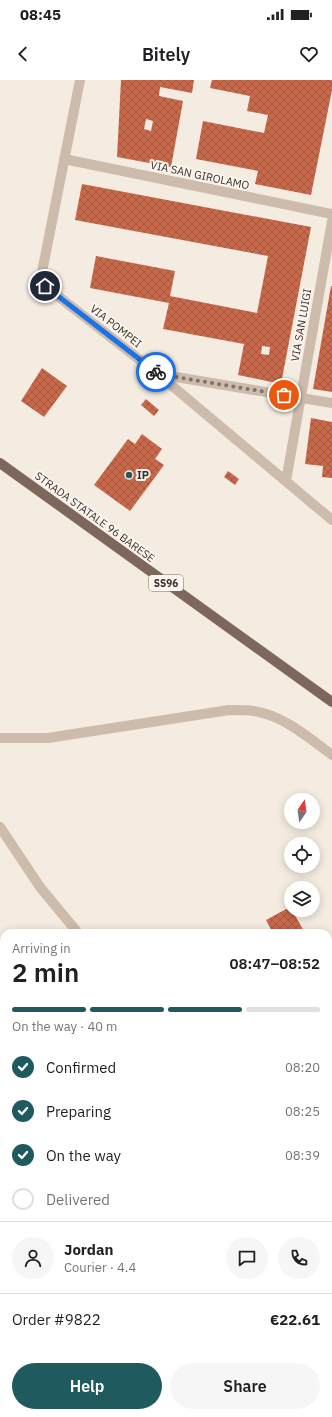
<!DOCTYPE html>
<html lang="en">
<head>
<meta charset="utf-8">
<style>
	:root { --surface:#fff; --page:#f6f6f6; --text:#202124; --muted:#757577; --line:#e0e0e0; --accent:#1f5a5e }
	body { margin:0; font-family:"IBM Plex Sans",sans-serif; background:var(--page); color:var(--text); height:100vh; display:flex; flex-direction:column; font-size:15px; white-space:nowrap }
	* { box-sizing:border-box; margin:0 }
	p { font-size:13px; color:var(--muted) }
	.icon { flex:none; width:22px; height:22px; fill:none; stroke:currentColor; stroke-width:2; stroke-linecap:round; stroke-linejoin:round }
	.map { position:relative; flex:1; overflow:hidden }
	.panel { position:absolute; left:0px; top:849px; width:332px; height:488px; display:flex; flex-direction:column; background:var(--surface); border-radius:12px 12px 0 0; box-shadow:0 2px 10px #0003 }
	.panel>* { flex:none }
	.needle { width:26px; rotate:13deg }
	.fabs { position:absolute; left:284px; top:713px; display:grid; gap:8px }
	.fabs a { display:grid; place-items:center; width:36px; height:36px; border-radius:50%; background:var(--surface); box-shadow:0 2px 10px #0003; font-size:20px }
	.pin { position:absolute; display:grid; place-items:center; width:34px; height:34px; color:#fff; margin:-17px; border:2px solid #fff; border-radius:50%; box-shadow:0 1px 4px #0007 }
	.courier { position:absolute; display:grid; place-items:center; width:40px; height:40px; margin:-20px; border:3px solid #1a73e8; border-radius:50%; background:#fff; color:#222; box-shadow:0 1px 5px #0007 }
	.summary em { font-style:normal; font-weight:600 }
	.summary div { display:flex; flex-direction:column-reverse }
	.summary { display:flex; align-items:center; justify-content:space-between; height:68px; padding:0 12px }
	h1 { font-size:26px; font-weight:600; line-height:30px }
	.bar { display:grid; grid-template-columns:repeat(4,1fr); gap:6px 4px; align-content:center; height:48px; padding:0 12px }
	.bar i { height:5px; border-radius:3px; background:var(--line) }
	.bar .selected { background:var(--accent) }
	.bar p { grid-column:span 4 }
	.line { display:flex; align-items:center; gap:10px; padding:0 12px; border-top:1px solid var(--line) }
	.line div { flex:1 }
	.round { display:grid; place-items:center; flex:none; width:42px; height:42px; border-radius:21px; background:var(--page) }
	ol { padding:0 12px; list-style:none }
	li { display:flex; align-items:center; gap:12px; height:44px }
	li p { margin-inline-start:auto }
	li .icon { padding:4px; border-radius:50%; background:var(--accent); color:#fff; stroke-width:4 }
	li:last-child { color:var(--muted) }
	li i { width:22px; height:22px; border:2px solid var(--line); border-radius:50% }
	.action { display:flex; gap:8px; margin-top:auto; padding:8px 12px }
	.action a { flex:1; height:46px; border-radius:24px; background:var(--accent); color:#fff; font-size:16px; font-weight:600; line-height:46px; text-align:center }
	.action a+a { background:var(--page); color:var(--text) }
	.status { display:flex; justify-content:space-between; align-items:center; height:28px; padding:0 20px; background:var(--surface); direction:ltr }
	.status svg { height:11px; fill:currentColor }
	header { display:flex; justify-content:space-between; align-items:center; height:52px; padding:0 12px; background:var(--surface); font-size:18px; font-weight:600 }
	.map>svg:first-child { display:block }
</style>
</head>
<body>
<div class="status"><b>08:45</b><svg viewBox="0 0 49 12"><path d="M0 12V9h3v3zM5 12V6h3v6zM10 12V3h3v9zM15 12V0h3v12zM26 1h20v11H26zM47 4h2v5h-2z"/></svg></div>
<header><svg class="icon" aria-label="back" viewBox="0 0 24 24"><path d="M15 5l-7 7 7 7"/></svg>Bitely<svg class="icon" aria-label="heart" viewBox="0 0 24 24"><path d="M12 20l-8-8c-3-5 5-10 8-4 3-6 11-1 8 4z"/></svg></header>
<div class="map">
<svg width="332" height="1337" viewBox="0 0 332 1337">
	<defs>
		<pattern id="building-cross-hatch" width="8" height="8" patternUnits="userSpaceOnUse"><rect width="8" height="8" fill="#c8694b"/><path d="M0 0l8 8M0 8l8-8" fill="none" stroke="#a4573f"/></pattern>
	</defs>
	<rect width="100%" height="100%" fill="#f4ebe1"/>
	<!-- building -->
	<path fill="url(#building-cross-hatch)" fill-rule="evenodd" d="M121,0H194L192,13L160,7L159,16L183,21L171,87L117,77ZM146,39L153,41L151,51L144,49Z
		M212,0H332V10L311,115L255,104L258,91L196,79L203,41L264,53L268,35L247,31L250,16L210,8Z
		M198,91L206,92L205,97L197,95Z
		M234,99L242,100L241,104L234,103Z
		M82,104L311,147L281,304L238,295L244,264L163,249L169,223L90,208L96,176L175,191L170,216L257,233L268,176L75,140ZM262,266L270,267L269,275L261,274Z
		M331,206H332V312L313,309Z
		M42,288L67,306L44,337L21,321Z
		M146,319L159,330L154,336L141,325Z
		M311,338L332,342V398L322,397L323,386L305,384Z
		M142,354L162,369L155,379L164,385L130,431L94,405L128,359L135,364Z
		M228,391L239,399L235,405L224,397Z
		M290,827L291,830H292L305,853H273L266,840Z
		M0,858L4,863V913L0,907Z
		M328,895L332,902V904L328,907Z
		M4,1000V1051L0,1045V1003Z
		M25,1333H92L94,1337H27Z"/>
	<g fill="none" stroke-linecap="round" stroke-linejoin="round">
		<!-- minor -->
		<path stroke="#cdbbac" stroke-width="10" d="M80,0L42,192L45,206L158,294L332,440
			M64,79L332,134
			M158,294L332,323
			M286,401L332,141
			M0,658H48L229,630C238,630 246,630 254,631C284,636 308,657 332,675
			M0,747L40,807L78,853
			M328,1132L332,1135
			M0,1150L4,1157"/>
		<!-- major -->
		<path stroke="#7d675c" stroke-width="10" d="M0,383L332,622"/>
	</g>
	<g fill="none" stroke-linecap="round" stroke-linejoin="round">
		<!-- done -->
		<path stroke="#7c716b" stroke-width="4" stroke-dasharray="0 7.2" d="M156,292L158,294L284,315"/>
		<!-- route -->
		<path stroke="#1a73e8" stroke-width="5" d="M45,206L156,292"/>
	</g>
	<!-- markers -->
	<circle fill="#1f5a5e" stroke="#fbf5ee" stroke-width="1.5" cx="129" cy="395" r="4"/>
	<g text-anchor="middle" dominant-baseline="central" stroke-width="4" stroke-linejoin="round" paint-order="stroke">
		<!-- shield labels -->
		<rect fill="#fbf5ee" stroke="#756b66" stroke-width="1" x="149" y="495" width="34" height="16" rx="3"/>
		<g font-size="10" font-weight="bold" fill="#3b302b">
			<text x="166" y="503">SS96</text>
		</g>
		<!-- street labels -->
		<g font-size="11" fill="#3b302b" stroke="#fbf5ee">
			<text transform="translate(200 95) rotate(12)">VIA SAN GIROLAMO</text>
			<text transform="translate(301 245) rotate(-80)">VIA SAN LUIGI</text>
			<text transform="translate(116 246) rotate(38)">VIA POMPEI</text>
			<text transform="translate(95 437) rotate(36)">STRADA STATALE 96 BARESE</text>
		</g>
		<!-- poi labels -->
		<g font-size="11" font-weight="bold" fill="#3b302b" stroke="#fbf5ee" text-anchor="start">
			<text x="137" y="395">IP</text>
		</g>
	</g>
</svg>
<div class="fabs">
<a><svg class="needle" viewBox="-14 -14 28 28"><path d="M0-13l5 13h-10z" fill="#e53935"/><path d="M0 13l5-13h-10z" fill="#757577"/></svg></a>
<a><svg class="icon" aria-label="locate" viewBox="0 0 24 24"><circle cx="12" cy="12" r="6"/><path d="M12 2v4M12 18v4M2 12h4M18 12h4"/></svg></a>
<a><svg class="icon" aria-label="layers" viewBox="0 0 24 24"><path d="M12 4l9 5-9 5-9-5zM3 14l9 5 9-5"/></svg></a>
</div>
<div class="pin" style="left:284px;top:315px;background:#ea580c"><svg class="icon" aria-label="bag" viewBox="0 0 24 24"><path d="M5 8h14l-1 12H6zM9 8a3 3 0 0 1 6 0"/></svg></div>
<div class="pin" style="left:45px;top:206px;background:#1f2937"><svg class="icon" aria-label="home" viewBox="0 0 24 24"><path d="M3 11l9-7 9 7M6 9v11h12V9"/></svg></div>
<div class="courier" style="left:156px;top:292px"><svg class="icon" aria-label="bike" viewBox="0 0 24 24"><circle cx="6" cy="16" r="4"/><circle cx="18" cy="16" r="4"/><path d="M6 16l4-8h5l3 8M10 8l3 8H6M13 5h3"/></svg></div>
<section class="panel">
<div class="summary"><div><h1>2 min</h1><p>Arriving in</p></div><em>08:47–08:52</em></div>
<div class="bar"><i class="selected"></i><i class="selected"></i><i class="selected"></i><i></i><p>On the way · 40 m</p></div>
<ol>
<li><svg class="icon" aria-label="check" viewBox="0 0 24 24"><path d="M5 12l5 5 9-10"/></svg>Confirmed<p>08:20</p></li>
<li><svg class="icon" aria-label="check" viewBox="0 0 24 24"><path d="M5 12l5 5 9-10"/></svg>Preparing<p>08:25</p></li>
<li><svg class="icon" aria-label="check" viewBox="0 0 24 24"><path d="M5 12l5 5 9-10"/></svg>On the way<p>08:39</p></li>
<li><i></i>Delivered</li>
</ol>
<div class="line" style="height:72px"><a class="round"><svg class="icon" aria-label="person" viewBox="0 0 24 24"><circle cx="12" cy="8" r="4"/><path d="M4 21q1-7 8-7t8 7"/></svg></a><div><b>Jordan</b><p>Courier · 4.4</p></div><a class="round"><svg class="icon" aria-label="chat" viewBox="0 0 24 24"><path d="M4 5h16v11H9l-5 4z"/></svg></a><a class="round"><svg class="icon" aria-label="phone" viewBox="0 0 24 24"><path d="M5 4h4l2 5-3 2q2 4 5 5l2-3 5 2v4C11 20 4 13 5 4z"/></svg></a></div>
<div class="line" style="height:52px"><div>Order #9822</div><b>€22.61</b></div>
<div class="action"><a>Help</a><a>Share</a></div>
</section>
</div>
</body>
</html>
